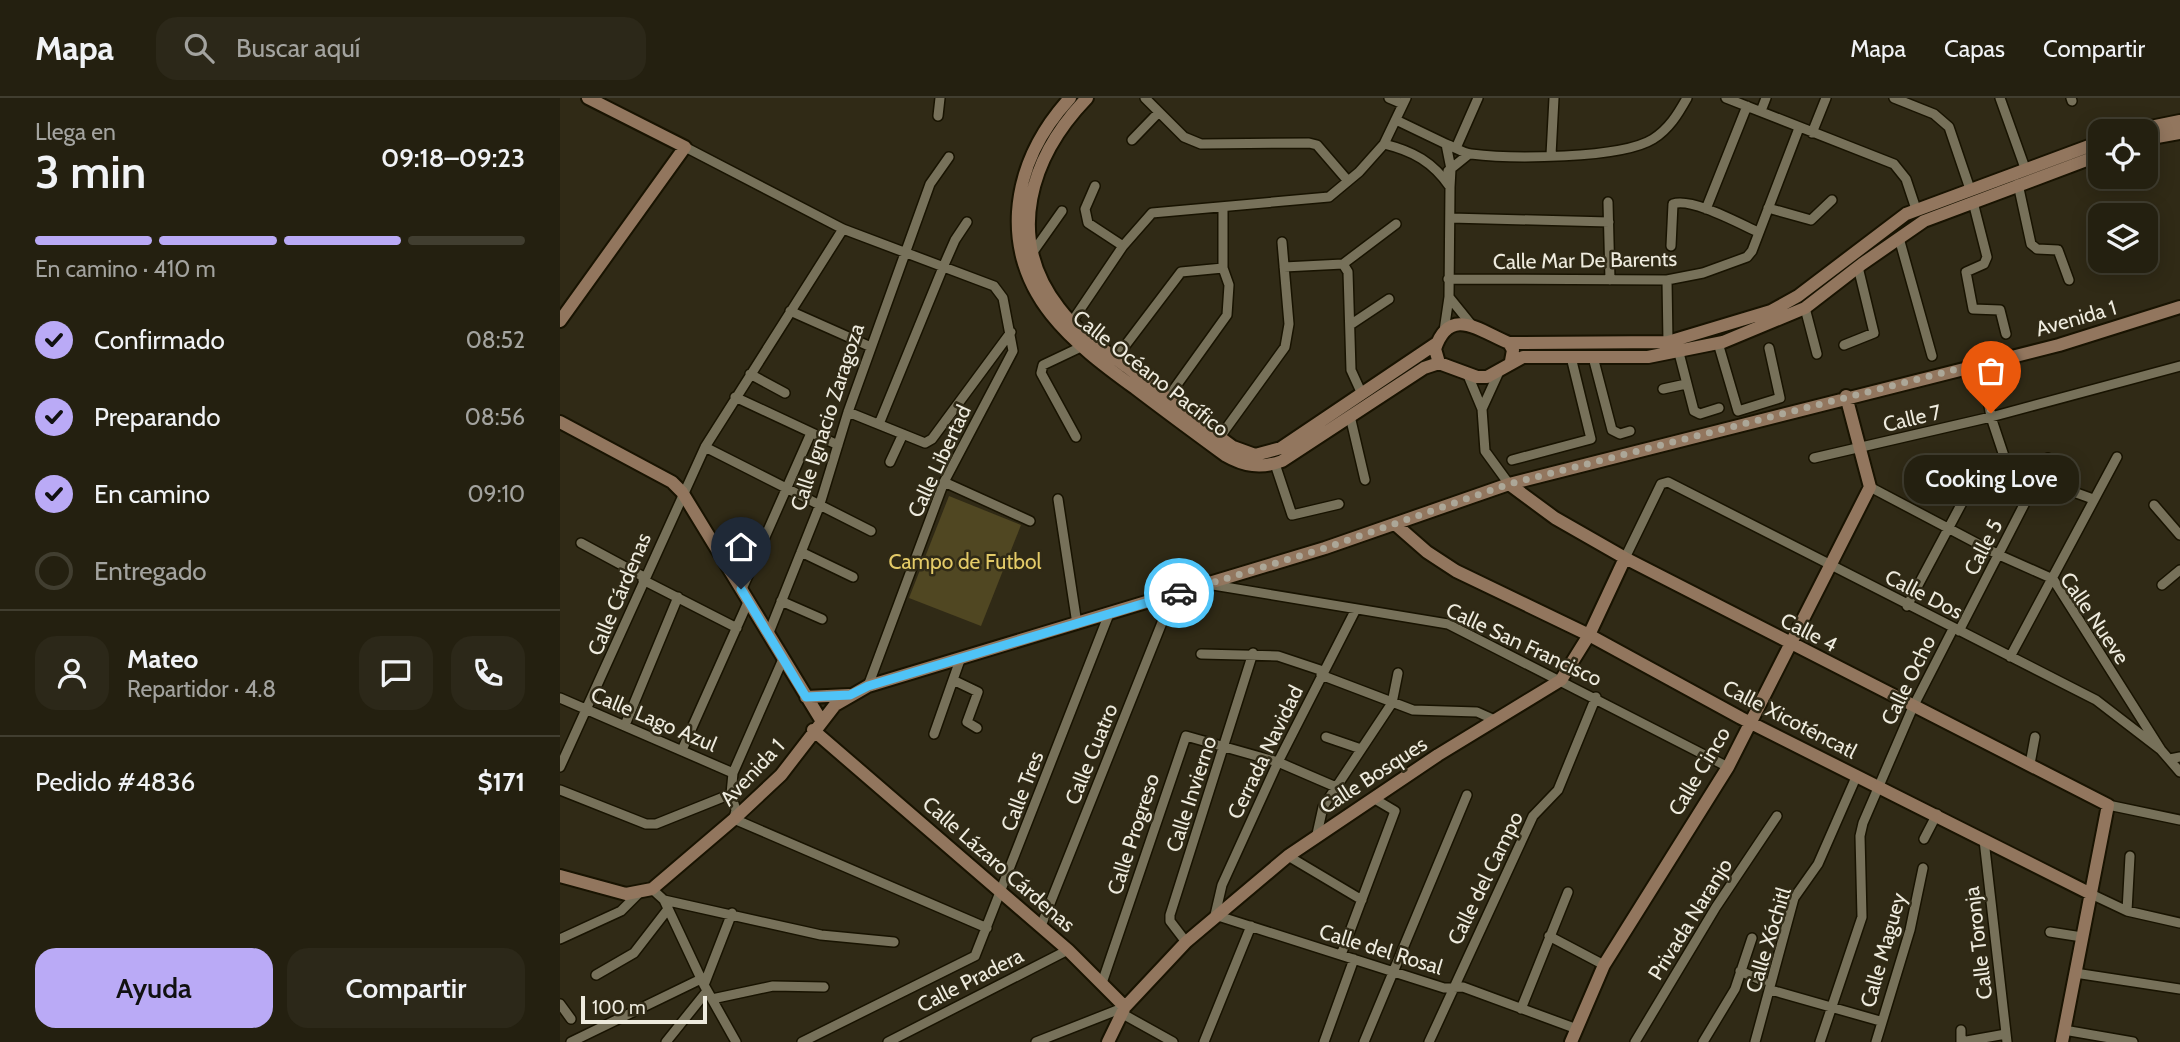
<!DOCTYPE html>
<html lang="es">
<head>
<meta charset="utf-8">
<style>
	:root { --surface:#242010; --page:#2c2819; --text:#f1f3f6; --muted:#a3a39f; --line:#413e30; --accent:#baaaf6 }
	body { margin:0; font-family:Cabin,sans-serif; background:var(--page); color:var(--text); height:100vh; display:flex; flex-direction:column; font-size:26px; white-space:nowrap }
	* { box-sizing:border-box; margin:0 }
	p { font-size:23px; color:var(--muted) }
	.icon { flex:none; width:38px; height:38px; fill:none; stroke:currentColor; stroke-width:2; stroke-linecap:round; stroke-linejoin:round }
	.map { position:relative; flex:1; overflow:hidden }
	.sheet { display:flex; flex-direction:column; background:var(--surface); width:560px }
	.sheet>* { flex:none }
	.fabs { position:absolute; left:1528px; top:21px; display:grid; gap:14px }
	.fabs a { display:grid; place-items:center; width:70px; height:70px; border-radius:14px; background:var(--surface); box-shadow:0 4px 18px #0003,0 0 0 2px var(--line); font-size:35px }
	.scale { position:absolute; left:21px; bottom:18px; width:126px; box-sizing:border-box; padding-left:7px; border:4px solid #eeebde; border-top:0; font-size:19px; line-height:24px; white-space:nowrap; color:#eeebde; -webkit-text-stroke:5px #302a16; paint-order:stroke }
	.pin { position:absolute; display:grid; place-items:center; width:60px; height:60px; color:#fff; margin:-72px -30px; border-radius:50% 50% 50% 0; rotate:-45deg; box-shadow:0 0 7px #0007 }
	.pin .icon { rotate:45deg }
	.courier { position:absolute; display:grid; place-items:center; width:70px; height:70px; margin:-35px; border:5px solid #4fc3f7; border-radius:50%; background:#fff; color:#222; box-shadow:0 2px 9px #0007 }
	.bubble { position:absolute; height:49px; border-radius:21px; background:var(--surface); box-shadow:0 4px 18px #0003,0 0 0 2px var(--line); font-size:23px; font-weight:600; line-height:49px; text-align:center }
	.headline em { font-style:normal; font-weight:600 }
	.headline div { display:flex; flex-direction:column-reverse }
	.headline { display:flex; align-items:center; justify-content:space-between; height:119px; padding:0 35px }
	h1 { font-size:46px; font-weight:600; line-height:52px }
	.bar { display:grid; grid-template-columns:repeat(4,1fr); gap:10px 7px; align-content:center; height:84px; padding:0 35px }
	.bar i { height:9px; border-radius:5px; background:var(--line) }
	.bar .active { background:var(--accent) }
	.bar p { grid-column:span 4 }
	.line { display:flex; align-items:center; gap:18px; padding:0 35px; border-top:2px solid var(--line) }
	.line div { flex:1 }
	.round { display:grid; place-items:center; flex:none; width:74px; height:74px; border-radius:21px; background:var(--page) }
	ol { padding:0 35px; list-style:none }
	li { display:flex; align-items:center; gap:21px; height:77px }
	li p { margin-inline-start:auto }
	li .icon { padding:7px; border-radius:50%; background:var(--accent); color:#111; stroke-width:4 }
	li:last-child { color:var(--muted) }
	li i { width:38px; height:38px; border:4px solid var(--line); border-radius:50% }
	.primary-button { display:flex; gap:14px; margin-top:auto; padding:14px 35px }
	.primary-button a { flex:1; height:80px; border-radius:21px; background:var(--accent); color:#111; font-size:28px; font-weight:600; line-height:80px; text-align:center }
	.primary-button a+a { background:var(--page); color:var(--text) }
	header { display:flex; align-items:center; gap:42px; box-sizing:border-box; height:98px; padding:0 35px; background:var(--surface); border-bottom:2px solid var(--line) }
	header strong { font-size:33px }
	nav { display:flex; gap:38px; margin-inline-start:auto; font-size:24px }
	.search { width:490px; height:63px; background:var(--page); display:flex; align-items:center; gap:18px; box-sizing:border-box; padding:0 24px; border-radius:21px; color:var(--muted); font-size:26px }
	main { display:flex; flex:1; min-height:0 }
	.map>svg:first-child { display:block }
</style>
</head>
<body>
<header>
<strong>Mapa</strong>
<div class="search"><svg class="icon" aria-label="search" viewBox="0 0 24 24"><circle cx="10" cy="10" r="6"/><path d="M15 15l6 6"/></svg>Buscar aquí</div>
<nav><a>Mapa</a><a>Capas</a><a>Compartir</a></nav>
</header>
<main>
<section class="sheet">
<div class="headline"><div><h1>3 min</h1><p>Llega en</p></div><em>09:18–09:23</em></div>
<div class="bar"><i class="active"></i><i class="active"></i><i class="active"></i><i></i><p>En camino · 410 m</p></div>
<ol>
<li><svg class="icon" aria-label="check" viewBox="0 0 24 24"><path d="M5 12l5 5 9-10"/></svg>Confirmado<p>08:52</p></li>
<li><svg class="icon" aria-label="check" viewBox="0 0 24 24"><path d="M5 12l5 5 9-10"/></svg>Preparando<p>08:56</p></li>
<li><svg class="icon" aria-label="check" viewBox="0 0 24 24"><path d="M5 12l5 5 9-10"/></svg>En camino<p>09:10</p></li>
<li><i></i>Entregado</li>
</ol>
<div class="line" style="height:126px"><a class="round"><svg class="icon" aria-label="person" viewBox="0 0 24 24"><circle cx="12" cy="8" r="4"/><path d="M4 21q1-7 8-7t8 7"/></svg></a><div><b>Mateo</b><p>Repartidor · 4.8</p></div><a class="round"><svg class="icon" aria-label="chat" viewBox="0 0 24 24"><path d="M4 5h16v11H9l-5 4z"/></svg></a><a class="round"><svg class="icon" aria-label="phone" viewBox="0 0 24 24"><path d="M5 4h4l2 5-3 2q2 4 5 5l2-3 5 2v4C11 20 4 13 5 4z"/></svg></a></div>
<div class="line" style="height:91px"><div>Pedido #4836</div><b>$171</b></div>
<div class="primary-button"><a>Ayuda</a><a>Compartir</a></div>
</section>
<div class="map">
<svg width="1620" height="944" viewBox="0 0 1620 944">
	<rect width="100%" height="100%" fill="#302a16"/>
	<!-- green -->
	<path fill="#504722" d="M389,398L461,427L421,528L349,500Z"/>
	<g fill="none" stroke-linecap="round" stroke-linejoin="round">
		<defs>
			<path id="street" d="M585,0L624,39L641,46L749,45L757,47L788,83
				M829,0L843,6
				M1166,0L1334,66L1346,81L1356,111
				M1334,0L1374,16L1389,29L1410,91
				M1440,0L1465,70
				M1511,0L1512,3
				M1201,13L1206,0
				M378,18L380,0
				M1252,35L1266,0
				M572,42L599,14
				M824,46C853,53 873,64 890,89L891,71L886,46L836,22
				M886,46C894,49 903,55 911,56C950,61 1061,61 1093,41C1109,31 1118,16 1127,0
				M125,49L283,131L434,188L443,200L453,253L384,384L308,588
				M896,50L918,0
				M991,57L994,0
				M888,73L909,56
				M1458,86L1471,146L1477,151L1498,152L1509,182
				M535,88L525,111L528,125L563,148
				M1048,104L1050,182
				M1413,104L1427,159L1424,166L1406,174L1413,211L1440,212L1446,236
				M1208,110L1251,122L1272,102
				M1146,111L1187,8
				M890,120L1049,124
				M1339,140L1372,258
				M1111,148L1113,106C1131,99 1180,126 1198,134
				M473,154L502,113
				M783,166L788,174L791,272L801,294
				M783,166L836,126
				M724,169L783,166
				M888,181L1107,182L1143,175L1187,159L1192,153L1239,30
				M1107,182L1108,244
				M889,199L910,225
				M1245,210L1257,256
				M230,213L311,249
				M790,227L829,201
				M509,228L563,148L592,115L769,99L799,74L824,46L846,0
				M884,233L889,199L890,89
				M1158,245L1178,313L1220,300L1209,250
				M1284,247L1314,235L1298,169
				M1119,255L1134,313L1140,316L1159,310
				M1033,259L1052,332L1060,336L1070,333
				M555,261L621,174L663,170
				M1421,265L1431,319L1447,367L1453,372L1533,401
				M907,275L922,311L925,353L949,386
				M190,276L225,295
				M1103,291L1126,286
				M175,299L278,347
				M606,302L667,217L669,187L663,170V109
				M922,311L938,276
				M288,314L365,345L372,341L451,234
				M790,318L805,382
				M319,326L384,167L395,142L407,124
				M516,339L481,275L483,267L521,249
				M657,343L725,249L729,226L722,144
				M145,349L311,433
				M1254,360L1431,319L1620,268
				M952,362L1031,341L1011,259
				M330,364L343,336
				M715,366L732,417L779,406
				M384,384L470,423
				M1310,389L1439,457L1493,481L1601,652L1620,674
				M498,401L517,526
				M1594,407L1620,437
				M21,445L84,479
				M241,454L293,479
				M1065,460L1101,386L1108,384L1536,602L1601,652
				M83,482L177,530
				M647,486L888,526L1168,669
				M1602,487L1620,472
				M182,491L251,335
				M221,503L262,521
				M1347,508L1420,371
				M796,511L718,664L662,787L655,817L884,890L903,889L1017,931
				M1399,533L1488,360
				M208,537L259,409L288,314L370,86L389,59
				M641,556L718,558L763,573
				M1450,559L1557,359
				M223,561L173,675L171,696L176,712L174,721L427,830
				M761,577L853,612L917,614L935,622
				M393,582L418,594L407,624L417,630
				M0,600L173,675
				M65,627L118,499
				M374,636L400,562
				M766,639L801,651
				M122,652L188,504
				M1610,661L1620,659
				M1470,666L1475,639
				M0,669L145,349L283,131
				M0,692L86,726H96L171,696
				M1548,707L1620,722
				M757,736L763,709L832,605L838,575
				M1364,741L1377,716
				M1424,742L1447,944
				M728,758L802,802
				M92,791L104,802L144,887L176,944
				M1531,796L1567,813L1620,825
				M104,802L261,837L334,844
				M1567,813L1570,758
				M481,828L613,497
				M1490,834L1522,839
				M989,838L1044,867
				M0,841L61,813L78,796
				M626,844L610,823V817L693,555
				M781,857L835,713L813,700
				M1180,873L1203,883
				M1515,875L1620,891
				M36,877L74,855L108,811
				M542,885L626,638L718,664L776,689
				M144,887L172,815
				M1211,892L1320,923
				M152,901L213,888L264,889
				M0,906L11,921
				M961,911L1008,794
				M561,915L613,944
				M1504,932L1573,944
				M11,944L141,881
				M106,944L147,893
				M242,944L415,858L549,516
				M328,944L508,852
				M476,944L565,909
				M644,944L691,828
				M764,944L794,861
				M804,944L907,697
				M869,944L973,718L998,692L1036,599
				M1075,944L1156,809L1217,718
				M1143,944L1175,891L1192,840
				M1195,944L1234,800L1258,766L1297,677
				M1260,944L1302,819L1300,738L1303,725L1353,609L1393,531
				M1316,944L1350,832L1363,770
				M1401,944L1446,936
				M1401,944V932"/>
			<path id="secondary" d="M510,0C480,33 461,69 458,114C453,198 513,245 575,290C605,313 635,335 665,357C684,368 701,371 722,363L864,270L879,265
				M527,0C471,58 444,139 499,210C517,234 543,251 567,269C602,296 637,323 673,349L695,357L721,350L877,245
				M1571,33L1620,23
				M1586,41L1620,35
				M0,223L125,49L28,0
				M949,245L1108,244L1211,213L1238,198L1346,116L1540,44
				M951,263L953,252L949,245C921,234 890,206 875,251L879,265L917,279H927L963,259H1088L1163,244L1245,210L1302,166L1364,123L1540,57
				M0,324L112,384L122,394L261,622
				M949,386L995,420L1065,460L1548,707L1502,944
				M835,426L867,454L896,473L1029,537L1181,620L1531,796
				M246,599L289,597
				M253,632L508,852L565,909
				M0,778L66,796L92,791L174,721L221,677L275,607L308,588L765,450L949,386L1499,247L1620,209
				M548,944L565,909L626,844L728,758L878,657L1001,582L1029,537L1065,460
				M1011,944L1044,867L1168,669L1310,389L1286,298"/>
		</defs>
		<!-- street casing -->
		<use href="#street" stroke="#181301" stroke-width="12"/>
		<!-- secondary casing -->
		<use href="#secondary" stroke="#181301" stroke-width="16"/>
		<!-- street -->
		<use href="#street" stroke="#77715a" stroke-width="9"/>
		<!-- secondary -->
		<use href="#secondary" stroke="#92765e" stroke-width="12"/>
	</g>
	<g fill="none" stroke-linecap="round" stroke-linejoin="round">
		<!-- done -->
		<path stroke="#aca798" stroke-width="7" stroke-dasharray="0 12.6" d="M619,495L765,450L949,386L1421,265L1431,315"/>
		<!-- route -->
		<path stroke="#4fc3f7" stroke-width="9" d="M181,491L246,599L290,597L308,588L619,495"/>
	</g>
	<g text-anchor="middle" dominant-baseline="central" stroke-width="5" stroke-linejoin="round" paint-order="stroke">
		<!-- street labels -->
		<g font-size="21" fill="#eeebde" stroke="#302a16">
			<text transform="translate(1025 162) rotate(-1)">Calle Mar De Barents</text>
			<text transform="translate(1516 220) rotate(-16)">Avenida 1</text>
			<text transform="translate(591 275) rotate(38)">Calle Océano Pacífico</text>
			<text transform="translate(267 319) rotate(-72)">Calle Ignacio Zaragoza</text>
			<text transform="translate(1352 320) rotate(-13)">Calle 7</text>
			<text transform="translate(379 363) rotate(-65)">Calle Libertad</text>
			<text transform="translate(1423 449) rotate(-63)">Calle 5</text>
			<text transform="translate(59 496) rotate(-67)">Calle Cárdenas</text>
			<text transform="translate(1364 496) rotate(27)">Calle Dos</text>
			<text transform="translate(1535 520) rotate(56)">Calle Nueve</text>
			<text transform="translate(1249 534) rotate(27)">Calle 4</text>
			<text transform="translate(964 546) rotate(25)">Calle San Francisco</text>
			<text transform="translate(1348 582) rotate(-64)">Calle Ocho</text>
			<text transform="translate(94 621) rotate(23)">Calle Lago Azul</text>
			<text transform="translate(1230 621) rotate(27)">Calle Xicoténcatl</text>
			<text transform="translate(705 654) rotate(-64)">Cerrada Navidad</text>
			<text transform="translate(531 656) rotate(-68)">Calle Cuatro</text>
			<text transform="translate(1139 673) rotate(-59)">Calle Cinco</text>
			<text transform="translate(192 674) rotate(-47)">Avenida 1</text>
			<text transform="translate(813 677) rotate(-33)">Calle Bosques</text>
			<text transform="translate(462 693) rotate(-69)">Calle Tres</text>
			<text transform="translate(631 696) rotate(-72)">Calle Invierno</text>
			<text transform="translate(573 736) rotate(-72)">Calle Progreso</text>
			<text transform="translate(439 766) rotate(41)">Calle Lázaro Cárdenas</text>
			<text transform="translate(925 780) rotate(-64)">Calle del Campo</text>
			<text transform="translate(1130 821) rotate(-58)">Privada Naranjo</text>
			<text transform="translate(1208 842) rotate(-73)">Calle Xóchitl</text>
			<text transform="translate(1418 845) rotate(-97)">Calle Toronja</text>
			<text transform="translate(821 851) rotate(17)">Calle del Rosal</text>
			<text transform="translate(1323 852) rotate(-74)">Calle Maguey</text>
			<text transform="translate(410 882) rotate(-27)">Calle Pradera</text>
		</g>
		<!-- park labels -->
		<g font-size="21" fill="#e4cb68" stroke="#302a16">
			<text x="405" y="463">Campo de Futbol</text>
		</g>
	</g>
</svg>
<div class="fabs">
<a><svg class="icon" aria-label="locate" viewBox="0 0 24 24"><circle cx="12" cy="12" r="6"/><path d="M12 2v4M12 18v4M2 12h4M18 12h4"/></svg></a>
<a><svg class="icon" aria-label="layers" viewBox="0 0 24 24"><path d="M12 4l9 5-9 5-9-5zM3 14l9 5 9-5"/></svg></a>
</div>
<div class="scale">100 m</div>
<div class="pin" style="left:1431px;top:315px;background:#ea580c"><svg class="icon" aria-label="bag" viewBox="0 0 24 24"><path d="M5 8h14l-1 12H6zM9 8a3 3 0 0 1 6 0"/></svg></div>
<div class="pin" style="left:181px;top:491px;background:#1f2937"><svg class="icon" aria-label="home" viewBox="0 0 24 24"><path d="M3 11l9-7 9 7M6 9v11h12V9"/></svg></div>
<div class="courier" style="left:619px;top:495px"><svg class="icon" aria-label="car" viewBox="0 0 24 24"><path d="M5 17H2v-5l4-1 3-4h7l3 4 3 1v5h-3M9 17h6M6 11h13"/><circle cx="7" cy="17" r="2"/><circle cx="17" cy="17" r="2"/></svg></div>
<div class="bubble" style="left:1344px;top:357px;width:175px">Cooking Love</div>
</div>
</main>
</body>
</html>
